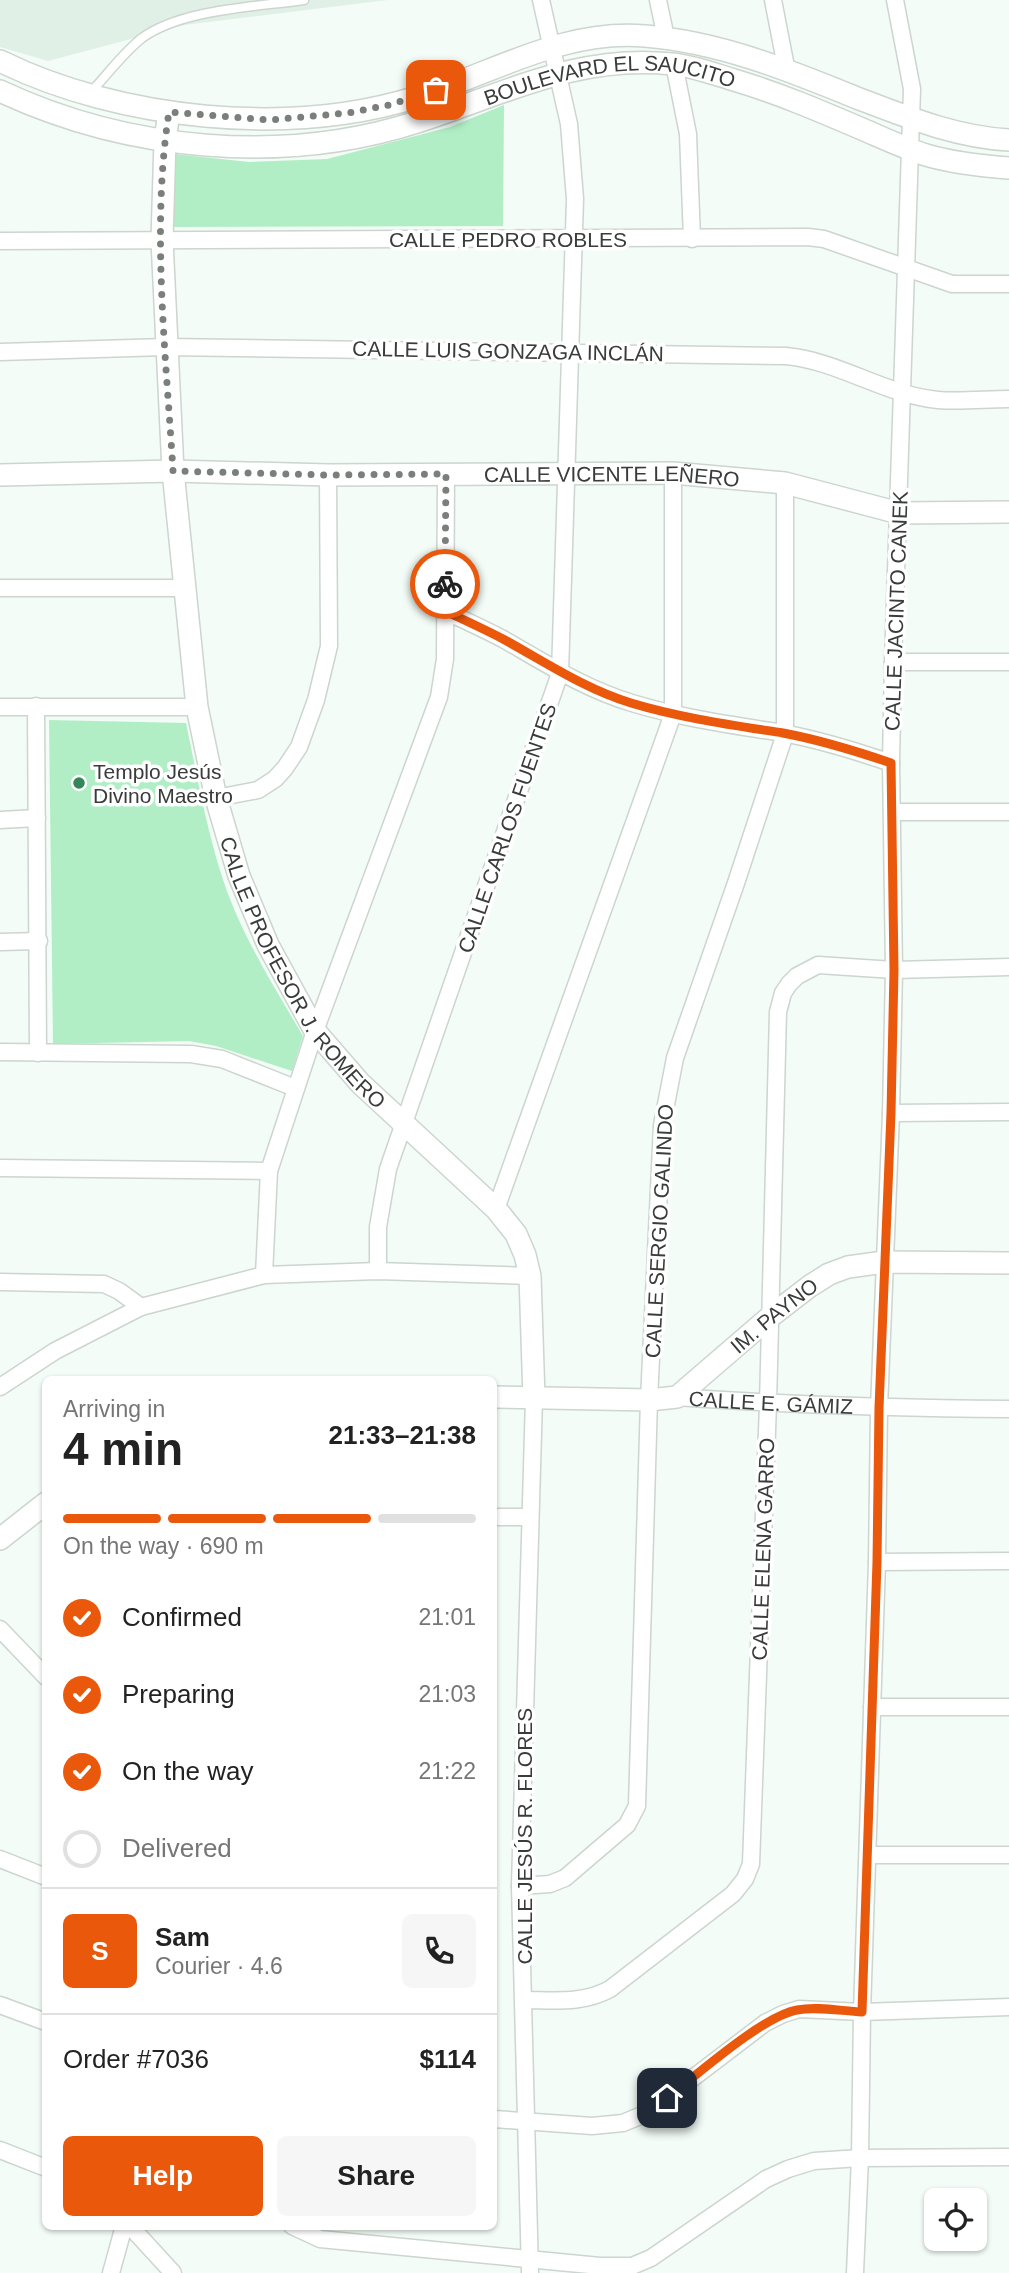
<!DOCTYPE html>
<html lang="en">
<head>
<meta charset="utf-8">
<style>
	:root { --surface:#fff; --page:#f6f6f6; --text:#222; --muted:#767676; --line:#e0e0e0; --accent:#ea580c }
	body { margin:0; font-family:Helvetica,sans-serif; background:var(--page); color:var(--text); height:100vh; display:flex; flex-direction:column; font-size:26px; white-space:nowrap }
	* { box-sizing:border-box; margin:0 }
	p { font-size:23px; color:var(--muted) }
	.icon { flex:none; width:38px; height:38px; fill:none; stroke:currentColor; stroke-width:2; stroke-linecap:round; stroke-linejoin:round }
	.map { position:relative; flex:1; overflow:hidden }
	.details { position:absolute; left:42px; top:1376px; width:455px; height:854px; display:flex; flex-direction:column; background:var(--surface); border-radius:10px; box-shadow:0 2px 5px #0004 }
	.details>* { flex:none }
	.tools { position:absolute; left:924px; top:2188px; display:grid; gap:14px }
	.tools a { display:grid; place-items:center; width:63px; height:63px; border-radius:10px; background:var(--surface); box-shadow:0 2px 5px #0004; font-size:35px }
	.pin { position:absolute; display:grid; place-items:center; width:60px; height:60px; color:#fff; margin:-30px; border-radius:14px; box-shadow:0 4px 10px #0006 }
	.courier { position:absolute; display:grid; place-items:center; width:70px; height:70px; margin:-35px; border:5px solid #ea580c; border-radius:50%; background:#fff; color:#222; box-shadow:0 2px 9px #0007 }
	.headline em { font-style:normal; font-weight:700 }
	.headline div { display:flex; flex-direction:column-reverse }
	.headline { display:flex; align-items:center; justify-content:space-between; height:119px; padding:0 21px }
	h1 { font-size:46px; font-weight:700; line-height:52px }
	.bar { display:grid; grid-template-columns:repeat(4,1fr); gap:10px 7px; align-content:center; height:84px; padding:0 21px }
	.bar i { height:9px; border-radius:5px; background:var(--line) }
	.bar .selected { background:var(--accent) }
	.bar p { grid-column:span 4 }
	.line { display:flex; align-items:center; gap:18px; padding:0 21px; border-top:2px solid var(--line) }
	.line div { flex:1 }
	.round { display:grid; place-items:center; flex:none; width:74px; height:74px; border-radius:10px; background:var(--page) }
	ol { padding:0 21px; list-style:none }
	li { display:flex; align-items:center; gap:21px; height:77px }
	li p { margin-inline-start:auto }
	li .icon { padding:7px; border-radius:50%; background:var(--accent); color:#fff; stroke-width:4 }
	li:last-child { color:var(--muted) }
	li i { width:38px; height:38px; border:4px solid var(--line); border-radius:50% }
	.cta { display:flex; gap:14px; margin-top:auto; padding:14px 21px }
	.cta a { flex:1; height:80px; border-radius:10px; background:var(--accent); color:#fff; font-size:28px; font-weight:700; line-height:80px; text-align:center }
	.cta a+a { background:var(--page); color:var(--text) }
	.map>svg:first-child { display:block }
</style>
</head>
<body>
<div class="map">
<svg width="1009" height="2273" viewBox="0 0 1009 2273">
	<rect width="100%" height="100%" fill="#f3fcf6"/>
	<!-- built -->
	<path fill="#e1f0e6" d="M0,0H388L184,25L48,61L0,47Z"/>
	<!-- green -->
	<path fill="#b1eec6" d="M504,105L503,226L169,227L174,154L249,162L327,159L450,127Z
		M49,720L186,723C198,780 208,839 228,894C247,944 276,990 303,1036L292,1071L216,1046L189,1041L53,1044Z"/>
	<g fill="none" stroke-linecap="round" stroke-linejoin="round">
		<defs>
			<path id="lane" d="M90,93C107,75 123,53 142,38C182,9 255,7 304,0"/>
			<g id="street">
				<path d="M658,0L666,38"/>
				<path d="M773,0L787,72"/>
				<path d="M674,64L688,134L692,239"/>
				<path d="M0,241L808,237L824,239L952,284H1009"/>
				<path d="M0,352L165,347L786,356C839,361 885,395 938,400C961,402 986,399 1009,399"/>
				<path d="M0,588H185"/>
				<path d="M445,611C464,620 484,629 503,639C545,663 585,689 632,703C681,718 732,725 783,733C820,740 856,751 891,763"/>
				<path d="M893,662H1009"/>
				<path d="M36,706L38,1053"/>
				<path d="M0,707H197"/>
				<path d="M216,798L258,790L275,779L285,768L299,747L316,700L329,646L328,475"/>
				<path d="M893,812H1009"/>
				<path d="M0,820L37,818"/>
				<path d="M0,942L39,941"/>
				<path d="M0,1052L191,1054L222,1059L295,1088"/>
				<path d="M891,1113L1009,1112"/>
				<path d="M0,1168L269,1171"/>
				<path d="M496,1209L673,714V473"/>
				<path d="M378,1271V1227L388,1169L560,673L575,199L569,124L541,0"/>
				<path d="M264,1275L269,1171L315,1031L439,697L445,659L446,474"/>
				<path d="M0,1282L104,1284L119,1291L141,1307"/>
				<path d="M0,1387L55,1351L141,1307L264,1275L378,1271L530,1276"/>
				<path id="s1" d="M677,1397C788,1405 898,1408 1009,1409"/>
				<path d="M494,1517H530"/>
				<path d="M877,1562L1009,1561"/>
				<path d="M0,1629L46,1677"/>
				<path d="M872,1707H1009"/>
				<path d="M868,1855H1009"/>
				<path d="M0,1859L46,1877"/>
				<path d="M520,1886L550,1884L565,1878L627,1825L637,1806L649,1400L662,1125L675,1058L736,883L785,734V483"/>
				<path d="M524,2000C554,2000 583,2004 610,1989L733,1894L745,1879L751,1864L768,1404L778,1012L783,993L789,984L797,976L818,965L894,970L1009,967"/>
				<path d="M0,2005L46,2022"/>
				<path d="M494,2119L592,2126L623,2123L647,2113L765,2023L783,2014L799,2009L862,2012L1009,2007"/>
				<path d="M0,2150L46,2168"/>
				<path d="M130,2226L173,2273"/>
				<path d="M292,2226L320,2239L600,2266H632L651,2258L766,2179L788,2169L814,2161L860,2158L1009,2157"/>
				<path d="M111,2273L124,2226"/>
				<path d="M530,2273L520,1886L534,1398"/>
				<path d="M855,2273L860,2158L862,2012L877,1562L879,1408L891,1113L894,970L891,763L893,662L911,119L912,89L895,0"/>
			</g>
			<g id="secondary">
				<path d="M0,61C120,120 289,137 417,97C493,73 563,29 645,36C720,42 788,70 857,98C907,117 955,137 1009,140"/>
				<path id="s2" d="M0,91C128,151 283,165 417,122C504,94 578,54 672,64C693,66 714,74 734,80C778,93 820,111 862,129C883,138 904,148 926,155C953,163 981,166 1009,168"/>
				<path id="s3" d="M169,112L165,140L162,240L173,471L197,707L216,798L239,876L268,945L315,1031L360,1083L496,1209L516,1234L525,1255L530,1276L534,1398"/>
				<path id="s4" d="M0,475L173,471L328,475L673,473L785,483L899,513L1009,512"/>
				<path id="s5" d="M494,1397L649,1400L677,1397L771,1316L810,1286L829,1274L848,1267L884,1262L1009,1263"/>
				<path d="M0,1539L46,1503"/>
			</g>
		</defs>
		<!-- lane casing -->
		<use href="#lane" stroke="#ccd5ce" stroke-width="11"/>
		<!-- street casing -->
		<use href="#street" stroke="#ccd5ce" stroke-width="19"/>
		<!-- secondary casing -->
		<use href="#secondary" stroke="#ccd5ce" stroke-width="24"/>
		<!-- lane -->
		<use href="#lane" stroke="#fff" stroke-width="8"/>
		<!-- street -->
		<use href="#street" stroke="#fff" stroke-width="16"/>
		<!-- secondary -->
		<use href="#secondary" stroke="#fff" stroke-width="21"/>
	</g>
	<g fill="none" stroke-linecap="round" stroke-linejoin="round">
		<!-- done -->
		<path stroke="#7a7f7c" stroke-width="7" stroke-dasharray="0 12.6" d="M436,90L389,105L348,113L269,120L169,112C151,226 166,355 173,471L328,475L446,474L445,584"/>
		<!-- route -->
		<path stroke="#ea580c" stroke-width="9" d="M445,584V611C464,620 484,629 503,639C545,662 585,689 631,703C681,718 732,725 783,733C820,740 856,751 891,763L894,970L891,1113L879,1408L877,1562L862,2012C841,2011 817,2006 797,2010C763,2016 697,2075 667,2098"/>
	</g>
	<!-- markers -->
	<circle fill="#358759" stroke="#fff" stroke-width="2.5" cx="79" cy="783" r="7"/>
	<g text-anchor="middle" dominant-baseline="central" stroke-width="7" stroke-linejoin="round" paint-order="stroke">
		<!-- street labels -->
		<g font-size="21" fill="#393c3a" stroke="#fff">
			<text stroke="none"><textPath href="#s2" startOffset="628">BOULEVARD EL SAUCITO</textPath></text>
			<text x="508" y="239">CALLE PEDRO ROBLES</text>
			<text transform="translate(508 351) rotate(1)">CALLE LUIS GONZAGA INCLÁN</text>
			<text stroke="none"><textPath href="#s4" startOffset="612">CALLE VICENTE LEÑERO</textPath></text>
			<text transform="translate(896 611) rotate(-88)">CALLE JACINTO CANEK</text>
			<text transform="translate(507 828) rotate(-71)">CALLE CARLOS FUENTES</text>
			<text stroke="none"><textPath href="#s3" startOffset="887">CALLE PROFESOR J. ROMERO</textPath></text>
			<text transform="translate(659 1231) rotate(-87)">CALLE SERGIO GALINDO</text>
			<text stroke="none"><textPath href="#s5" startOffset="310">IM. PAYNO</textPath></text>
			<text stroke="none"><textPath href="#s1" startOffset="94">CALLE E. GÁMIZ</textPath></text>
			<text transform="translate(763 1549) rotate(-88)">CALLE ELENA GARRO</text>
			<text transform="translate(524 1836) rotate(-90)">CALLE JESÚS R. FLORES</text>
		</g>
		<!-- poi labels -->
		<g font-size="21" fill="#393c3a" stroke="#fff" text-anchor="start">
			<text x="93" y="771">Templo Jesús<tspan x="93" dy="24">Divino Maestro</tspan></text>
		</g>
	</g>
</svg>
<div class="tools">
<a><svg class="icon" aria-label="locate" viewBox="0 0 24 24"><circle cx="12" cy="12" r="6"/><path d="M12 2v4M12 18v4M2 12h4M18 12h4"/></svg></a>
</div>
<div class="pin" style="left:436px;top:90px;background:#ea580c"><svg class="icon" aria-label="bag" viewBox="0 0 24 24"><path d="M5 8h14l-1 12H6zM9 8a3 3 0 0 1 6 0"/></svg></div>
<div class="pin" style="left:667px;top:2098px;background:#1f2937"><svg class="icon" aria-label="home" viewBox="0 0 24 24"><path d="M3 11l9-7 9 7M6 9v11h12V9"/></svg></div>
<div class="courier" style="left:445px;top:584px"><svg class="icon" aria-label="bike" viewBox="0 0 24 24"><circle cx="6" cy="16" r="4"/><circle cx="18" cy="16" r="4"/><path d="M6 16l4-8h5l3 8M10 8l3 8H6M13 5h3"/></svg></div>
<section class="details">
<div class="headline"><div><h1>4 min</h1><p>Arriving in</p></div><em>21:33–21:38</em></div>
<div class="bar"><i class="selected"></i><i class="selected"></i><i class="selected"></i><i></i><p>On the way · 690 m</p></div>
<ol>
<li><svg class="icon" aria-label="check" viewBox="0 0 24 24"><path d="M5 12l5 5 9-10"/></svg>Confirmed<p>21:01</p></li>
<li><svg class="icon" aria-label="check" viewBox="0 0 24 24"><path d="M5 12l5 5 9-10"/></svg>Preparing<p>21:03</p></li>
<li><svg class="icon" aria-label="check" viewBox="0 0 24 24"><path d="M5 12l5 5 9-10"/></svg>On the way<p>21:22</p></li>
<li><i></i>Delivered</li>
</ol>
<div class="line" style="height:126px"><b class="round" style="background:var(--accent);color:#fff">S</b><div><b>Sam</b><p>Courier · 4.6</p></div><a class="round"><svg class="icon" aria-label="phone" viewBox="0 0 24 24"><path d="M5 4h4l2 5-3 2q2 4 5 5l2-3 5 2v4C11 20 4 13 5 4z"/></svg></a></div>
<div class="line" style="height:91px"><div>Order #7036</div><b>$114</b></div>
<div class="cta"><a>Help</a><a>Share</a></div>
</section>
</div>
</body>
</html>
